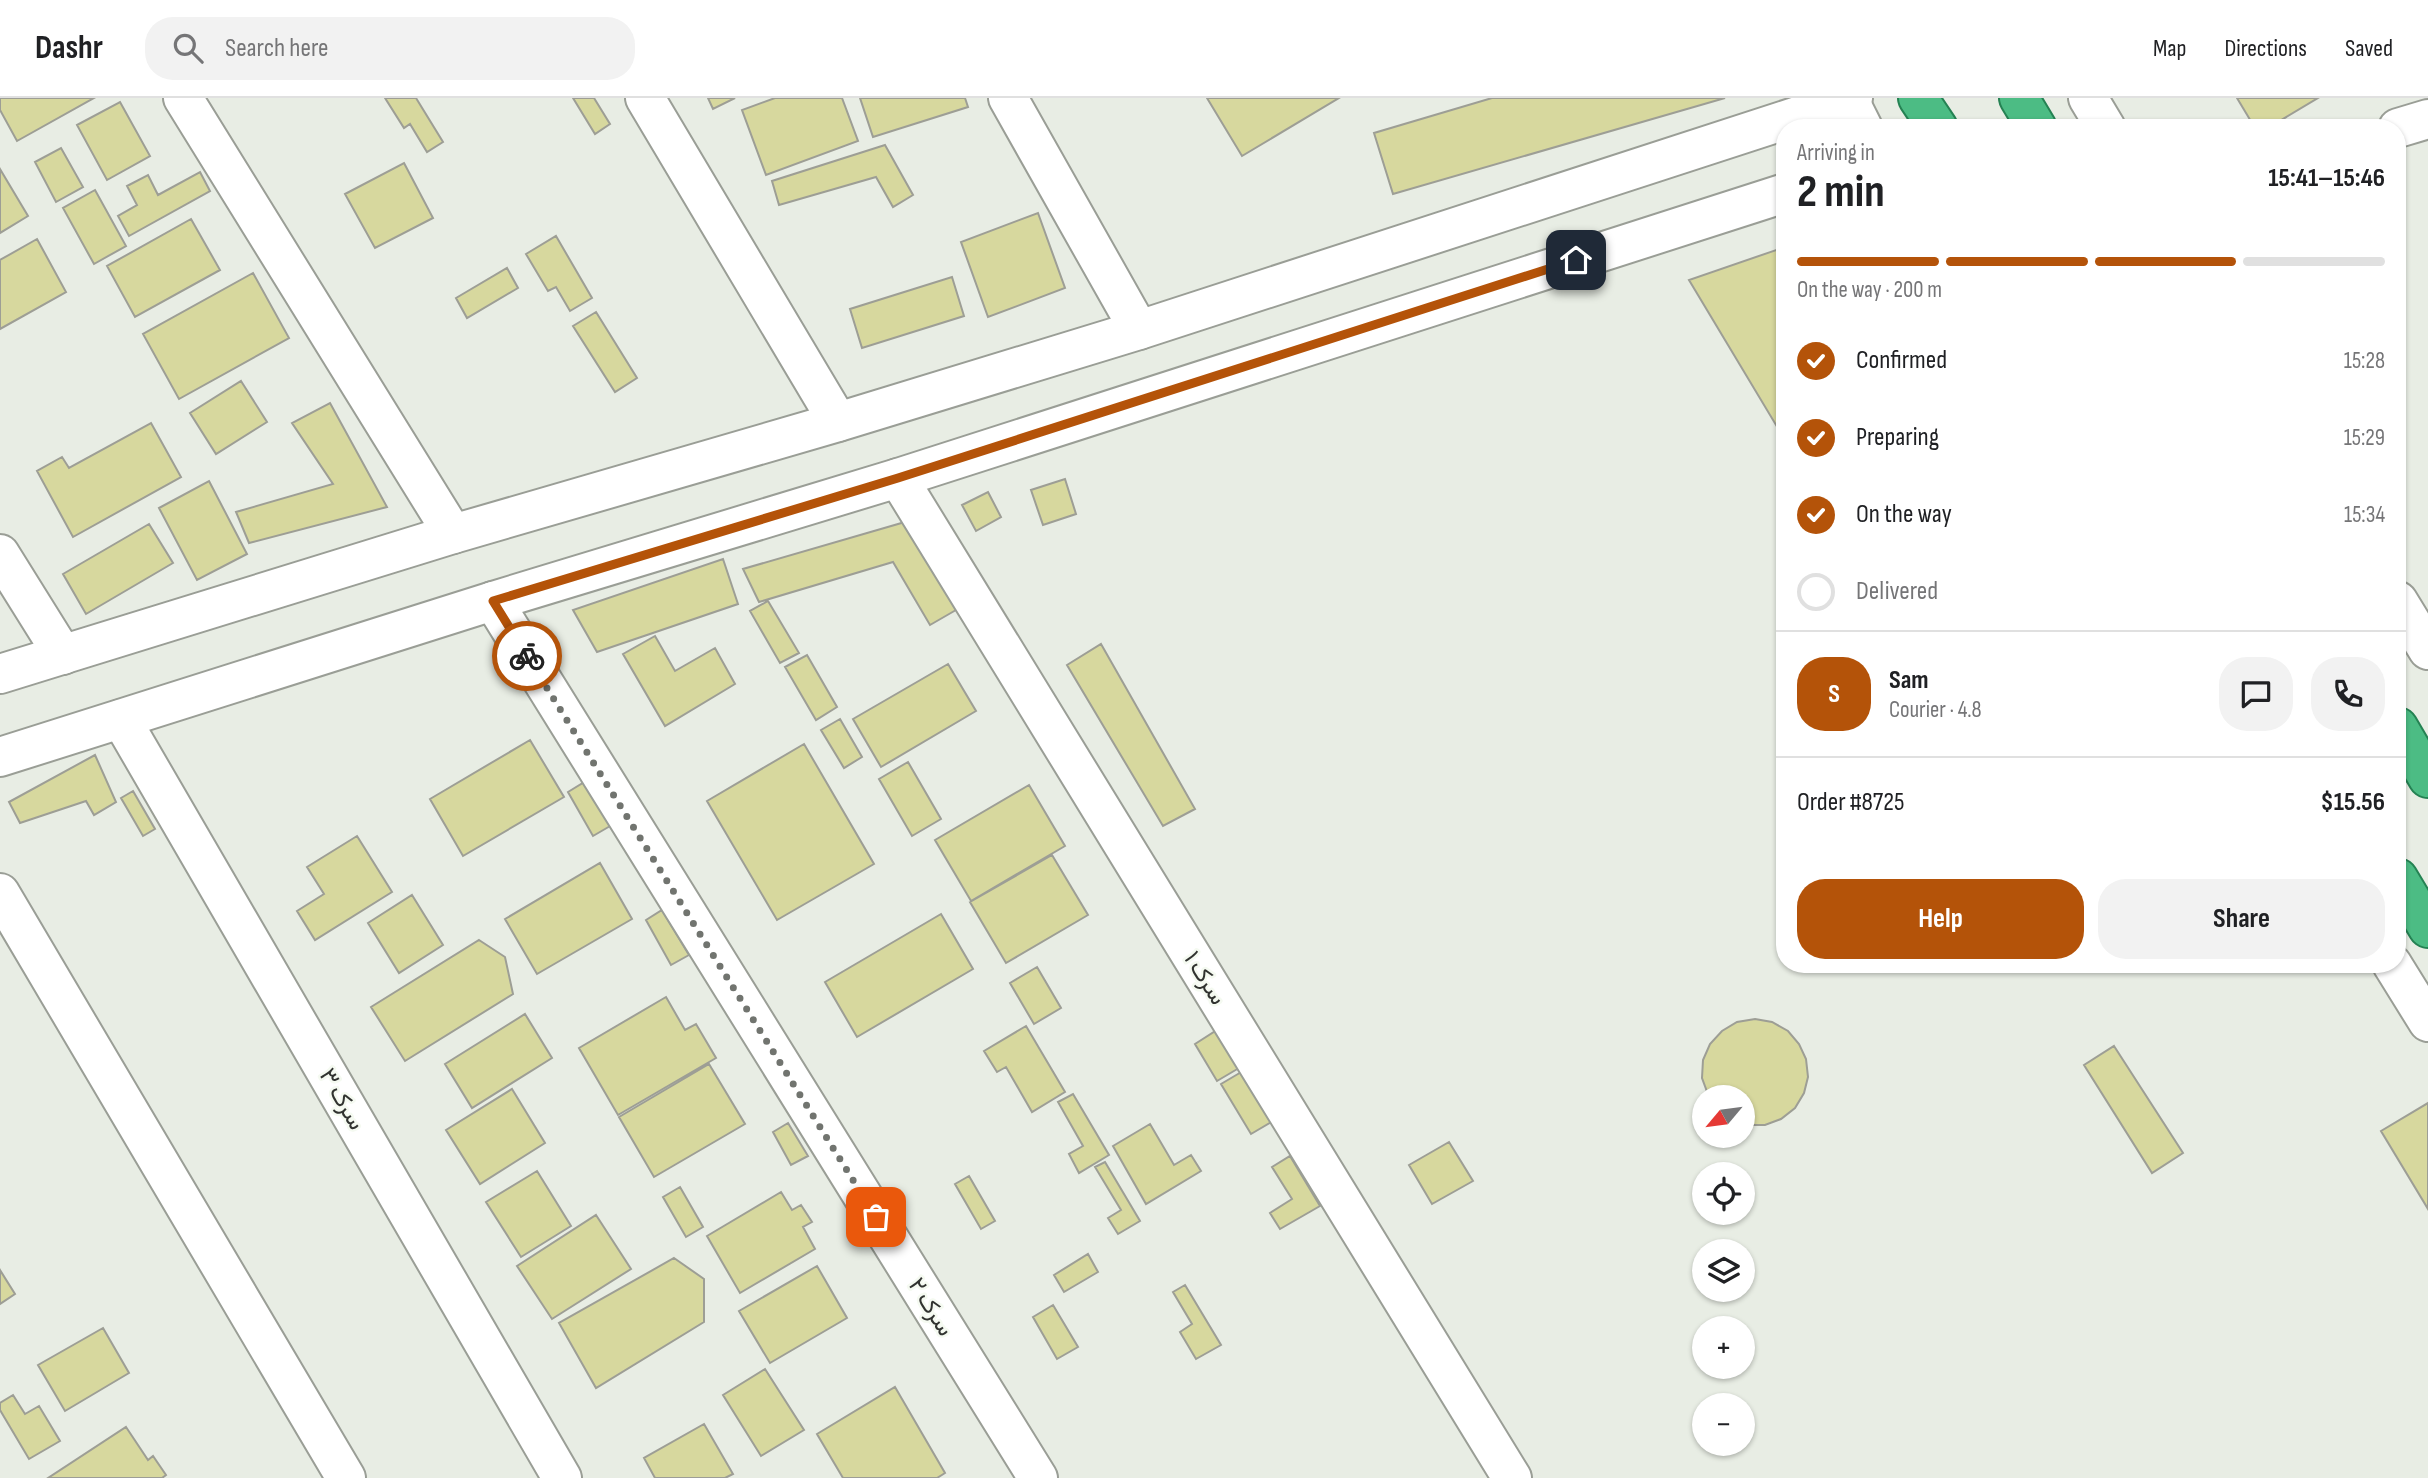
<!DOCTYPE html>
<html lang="en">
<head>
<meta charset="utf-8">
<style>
	:root { --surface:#fff; --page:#f2f2f2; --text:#202124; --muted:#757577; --line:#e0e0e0; --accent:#b45309 }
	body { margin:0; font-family:"Sofia Sans Condensed",Vazirmatn,sans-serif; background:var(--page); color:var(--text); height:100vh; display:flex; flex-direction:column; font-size:26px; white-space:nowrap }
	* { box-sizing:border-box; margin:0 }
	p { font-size:23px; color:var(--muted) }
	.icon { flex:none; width:38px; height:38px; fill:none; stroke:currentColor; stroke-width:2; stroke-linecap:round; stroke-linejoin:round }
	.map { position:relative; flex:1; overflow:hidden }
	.drawer { position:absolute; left:1776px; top:21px; width:630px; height:854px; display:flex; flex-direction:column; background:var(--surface); border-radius:28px; box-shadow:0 2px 5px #0004 }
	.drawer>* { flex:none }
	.needle { width:46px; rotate:241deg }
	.tools { position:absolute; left:1692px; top:987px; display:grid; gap:14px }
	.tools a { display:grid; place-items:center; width:63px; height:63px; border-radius:50%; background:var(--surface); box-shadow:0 2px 5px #0004; font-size:35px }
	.pin { position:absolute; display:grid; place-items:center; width:60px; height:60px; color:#fff; margin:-30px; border-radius:14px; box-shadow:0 4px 10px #0006 }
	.courier { position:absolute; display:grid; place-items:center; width:70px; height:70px; margin:-35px; border:5px solid #b45309; border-radius:50%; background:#fff; color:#222; box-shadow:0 2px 9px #0007 }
	.headline em { font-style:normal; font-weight:700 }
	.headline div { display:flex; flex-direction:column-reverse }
	.headline { display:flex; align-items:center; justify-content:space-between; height:119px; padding:0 21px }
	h1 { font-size:46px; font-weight:700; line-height:52px }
	.bar { display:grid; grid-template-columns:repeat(4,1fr); gap:10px 7px; align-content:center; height:84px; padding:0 21px }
	.bar i { height:9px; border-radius:5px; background:var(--line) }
	.bar .on { background:var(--accent) }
	.bar p { grid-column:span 4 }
	.line { display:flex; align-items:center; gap:18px; padding:0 21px; border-top:2px solid var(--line) }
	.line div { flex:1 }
	.round { display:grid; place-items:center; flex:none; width:74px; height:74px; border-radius:28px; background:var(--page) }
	ol { padding:0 21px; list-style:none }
	li { display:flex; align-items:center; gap:21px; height:77px }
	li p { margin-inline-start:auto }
	li .icon { padding:7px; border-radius:50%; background:var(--accent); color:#fff; stroke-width:4 }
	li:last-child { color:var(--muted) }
	li i { width:38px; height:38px; border:4px solid var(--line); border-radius:50% }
	.button { display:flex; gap:14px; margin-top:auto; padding:14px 21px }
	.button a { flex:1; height:80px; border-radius:28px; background:var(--accent); color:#fff; font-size:28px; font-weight:700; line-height:80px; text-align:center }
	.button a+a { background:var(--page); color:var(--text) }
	header { display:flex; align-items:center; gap:42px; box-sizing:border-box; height:98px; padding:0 35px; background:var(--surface); border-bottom:2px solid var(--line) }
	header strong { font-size:33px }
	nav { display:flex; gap:38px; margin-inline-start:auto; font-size:24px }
	.search { width:490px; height:63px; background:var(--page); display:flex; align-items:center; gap:18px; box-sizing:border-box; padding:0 24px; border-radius:28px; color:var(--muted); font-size:26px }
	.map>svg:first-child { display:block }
</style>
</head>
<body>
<header>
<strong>Dashr</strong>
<div class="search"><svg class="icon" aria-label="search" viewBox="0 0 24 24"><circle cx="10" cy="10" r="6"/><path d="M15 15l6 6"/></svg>Search here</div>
<nav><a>Map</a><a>Directions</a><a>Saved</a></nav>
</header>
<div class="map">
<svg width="2428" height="1380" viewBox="0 0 2428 1380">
	<rect width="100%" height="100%" fill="#e8ede4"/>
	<!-- building -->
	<path fill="#d7d89e" stroke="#9d9e95" stroke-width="2" d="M0,0H94L17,43L0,12Z
		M385,0H416L443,44L427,54L410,26L404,30Z
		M573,0H594L610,26L595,36Z
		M708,0H735L713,11Z
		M775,0H842L858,43L766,77L742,12Z
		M860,0H965L968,9L873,39Z
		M1207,0H1339L1242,58Z
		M1492,0H1725L1393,96L1374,35Z
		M2237,0H2318L2268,30H2255Z
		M120,4L150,58L107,82L77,27Z
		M885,47L913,97L893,109L876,79L779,107L772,83Z
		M61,50L83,89L56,104L35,64Z
		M404,65L433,120L375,150L345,96Z
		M0,71L28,118L0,135Z
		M200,74L210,93L129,138L118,118L137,107L127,88L148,77L158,97Z
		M95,92L126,148L94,166L63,110Z
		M1038,115L1065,190L988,219L961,144Z
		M191,121L220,172L135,219L107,168Z
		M556,138L592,200L570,213L556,189L548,193L526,156Z
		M37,141L66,194L0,231V162Z
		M1785,149V342L1689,182Z
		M507,170L518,190L467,220L456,200Z
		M253,175L289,240L179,301L143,236Z
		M952,179L964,218L862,250L850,211Z
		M596,214L637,280L615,294L573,228Z
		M241,283L267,324L216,356L190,315Z
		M330,305L387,409L249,445L236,414L333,386L292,325Z
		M151,325L181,379L73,439L37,373L62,359L69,370Z
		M1065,381L1076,416L1043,427L1031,392Z
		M209,383L247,456L197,482L159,410Z
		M988,394L1001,419L976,433L962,407Z
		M905,424L956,512L930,527L893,464L759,504L743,471Z
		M149,426L173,465L86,516L63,476Z
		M723,461L738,506L597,554L573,512Z
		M768,503L799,555L780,565L750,513Z
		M655,538L675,573L715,550L735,586L665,628L623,556Z
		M1101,546L1195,711L1163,728L1067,567Z
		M807,557L837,609L816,622L785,569Z
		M948,566L976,613L881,669L853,621Z
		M840,621L862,659L844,670L821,632Z
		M530,642L564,699L463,758L430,701Z
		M804,646L874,766L777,822L707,703Z
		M95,657L116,704L94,717L86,703L20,725L9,704Z
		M908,664L941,721L912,738L879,681Z
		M591,680L617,724L593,738L568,694Z
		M1029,687L1065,748L971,803L935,742Z
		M133,693L155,731L143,738L121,700Z
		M357,738L392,794L315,842L297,813L324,796L307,769Z
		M1052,757L1088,817L1006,865L970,804Z
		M600,765L632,821L537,876L505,821Z
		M412,797L443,847L399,875L368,825Z
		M662,812L689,857L671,867L646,822Z
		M941,816L973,871L857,939L825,884Z
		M479,842L505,859L513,896L405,963L371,909Z
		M1037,869L1061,910L1034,926L1010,885Z
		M666,899L685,932L696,926L716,960L618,1017L579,950Z
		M525,916L552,960L472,1010L445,966Z
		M1755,921L1772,924L1788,933L1799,946L1806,961L1808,979L1804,995L1795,1010L1781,1021L1765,1027H1748L1743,1026V999H1709L1702,980L1703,962L1710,946L1722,933L1737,924Z
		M1026,928L1065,994L1032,1014L1006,969L997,974L984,953Z
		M1217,932L1239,970L1217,983L1195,946Z
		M2114,948L2183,1055L2152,1075L2084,967Z
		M709,966L745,1026L654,1079L619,1019Z
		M1243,973L1273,1023L1251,1036L1221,986Z
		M512,991L545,1045L480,1086L446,1032Z
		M1073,996L1109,1057L1079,1075L1069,1056L1083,1048L1058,1004Z
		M2428,1005V1111L2381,1033Z
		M788,1025L808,1058L791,1067L773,1034Z
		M1150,1026L1174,1067L1191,1057L1201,1073L1146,1106L1113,1048Z
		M1449,1044L1473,1083L1432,1106L1409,1067Z
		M1290,1058L1320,1108L1280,1131L1270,1115L1292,1101L1272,1069Z
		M1105,1064L1140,1123L1118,1136L1108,1120L1121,1112L1095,1069Z
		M537,1073L571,1128L521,1159L486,1104Z
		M969,1078L995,1123L981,1131L955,1086Z
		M680,1089L703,1129L686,1139L663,1099Z
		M781,1094L792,1112L801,1107L812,1124L803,1129L815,1151L740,1195L707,1138Z
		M596,1117L631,1171L552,1221L517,1168Z
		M1088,1156L1098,1174L1064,1194L1054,1177Z
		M674,1160L704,1181V1224L596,1290L559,1225Z
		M817,1168L847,1220L770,1265L739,1213Z
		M0,1172L15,1196L0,1206Z
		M1185,1187L1221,1247L1196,1261L1180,1234L1192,1226L1173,1194Z
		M1053,1207L1078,1249L1057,1261L1033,1219Z
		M103,1230L129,1275L65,1313L38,1267Z
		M765,1271L804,1332L761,1358L723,1297Z
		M895,1289L945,1375L937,1380H843L817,1336Z
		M13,1297L25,1316L39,1308L60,1343L29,1361L0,1312V1305Z
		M704,1326L733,1376L725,1380H655L644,1360Z
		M126,1329L148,1362L153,1358L166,1377L162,1380H48Z"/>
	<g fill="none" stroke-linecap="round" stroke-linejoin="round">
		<defs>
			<path id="minor" d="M183,0L453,436
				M645,0L838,324
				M1008,0L1139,232
				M1848,0L1863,30
				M2088,0L2106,30
				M2398,30L2428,21
				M898,380L1512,1380
				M0,456L63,557
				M493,503L1038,1380
				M2398,503L2428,552
				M121,621L562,1380
				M0,795L346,1380
				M2392,866L2428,924"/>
			<path id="tertiary" d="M0,576L453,436L838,324L1139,232L1853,0
				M0,659L493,503L898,380L1785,95"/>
			<path id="trunk" d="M1918,0L1938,30
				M2019,0L2037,30
				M2398,629L2428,680
				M2398,780L2428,830"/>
		</defs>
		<!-- minor casing -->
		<use href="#minor" stroke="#9a9e96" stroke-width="42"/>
		<!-- tertiary casing -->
		<use href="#tertiary" stroke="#9a9e96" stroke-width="42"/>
		<!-- trunk casing -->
		<use href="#trunk" stroke="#258253" stroke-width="42"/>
		<!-- minor -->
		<use href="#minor" stroke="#fff" stroke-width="38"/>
		<!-- tertiary -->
		<use href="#tertiary" stroke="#fff" stroke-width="38"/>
		<!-- trunk -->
		<use href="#trunk" stroke="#4cbc84" stroke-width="38"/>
	</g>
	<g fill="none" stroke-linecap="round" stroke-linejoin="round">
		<!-- done -->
		<path stroke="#71746f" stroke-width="7" stroke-dasharray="0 12.6" d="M527,558L876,1119"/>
		<!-- route -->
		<path stroke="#b45309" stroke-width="9" d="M527,558L493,503L898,380L1576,162"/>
	</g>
	<g text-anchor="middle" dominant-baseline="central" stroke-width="5" stroke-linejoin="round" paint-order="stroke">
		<!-- street labels -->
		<g font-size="24" fill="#313330" stroke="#f5faf1">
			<text transform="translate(1205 880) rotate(58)">سرک ۱</text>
			<text transform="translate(342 1001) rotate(60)">سرک ۳</text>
			<text transform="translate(931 1209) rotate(58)">سرک ۲</text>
		</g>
	</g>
</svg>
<div class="tools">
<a><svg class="needle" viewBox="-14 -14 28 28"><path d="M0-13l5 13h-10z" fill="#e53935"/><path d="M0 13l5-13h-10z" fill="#757577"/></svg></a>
<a><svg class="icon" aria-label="locate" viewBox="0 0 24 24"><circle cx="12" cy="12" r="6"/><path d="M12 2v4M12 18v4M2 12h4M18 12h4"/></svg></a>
<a><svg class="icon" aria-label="layers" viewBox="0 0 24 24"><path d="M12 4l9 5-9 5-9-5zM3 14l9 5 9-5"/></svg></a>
<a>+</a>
<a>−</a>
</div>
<div class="pin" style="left:876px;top:1119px;background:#ea580c"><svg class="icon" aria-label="bag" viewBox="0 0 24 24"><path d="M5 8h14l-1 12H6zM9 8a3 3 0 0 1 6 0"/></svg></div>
<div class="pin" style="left:1576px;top:162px;background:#1f2937"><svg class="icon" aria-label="home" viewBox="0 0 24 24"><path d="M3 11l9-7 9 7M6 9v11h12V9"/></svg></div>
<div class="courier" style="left:527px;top:558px"><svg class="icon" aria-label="bike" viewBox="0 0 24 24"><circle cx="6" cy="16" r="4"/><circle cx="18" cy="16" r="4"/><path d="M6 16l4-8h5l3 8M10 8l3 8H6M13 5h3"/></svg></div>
<section class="drawer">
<div class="headline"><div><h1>2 min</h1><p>Arriving in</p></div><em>15:41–15:46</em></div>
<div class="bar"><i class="on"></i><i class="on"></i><i class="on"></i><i></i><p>On the way · 200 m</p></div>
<ol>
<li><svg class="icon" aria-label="check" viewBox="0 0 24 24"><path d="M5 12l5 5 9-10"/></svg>Confirmed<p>15:28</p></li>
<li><svg class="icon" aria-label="check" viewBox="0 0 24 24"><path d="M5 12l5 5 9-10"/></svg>Preparing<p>15:29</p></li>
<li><svg class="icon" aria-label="check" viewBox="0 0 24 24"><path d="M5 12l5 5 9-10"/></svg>On the way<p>15:34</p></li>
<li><i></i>Delivered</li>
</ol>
<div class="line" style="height:126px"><b class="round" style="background:var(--accent);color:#fff">S</b><div><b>Sam</b><p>Courier · 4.8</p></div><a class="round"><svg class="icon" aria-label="chat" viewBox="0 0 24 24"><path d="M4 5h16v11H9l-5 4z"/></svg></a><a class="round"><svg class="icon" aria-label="phone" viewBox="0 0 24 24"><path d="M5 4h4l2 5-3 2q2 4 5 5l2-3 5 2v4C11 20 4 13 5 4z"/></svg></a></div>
<div class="line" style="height:91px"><div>Order #8725</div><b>$15.56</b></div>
<div class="button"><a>Help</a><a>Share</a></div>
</section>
</div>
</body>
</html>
